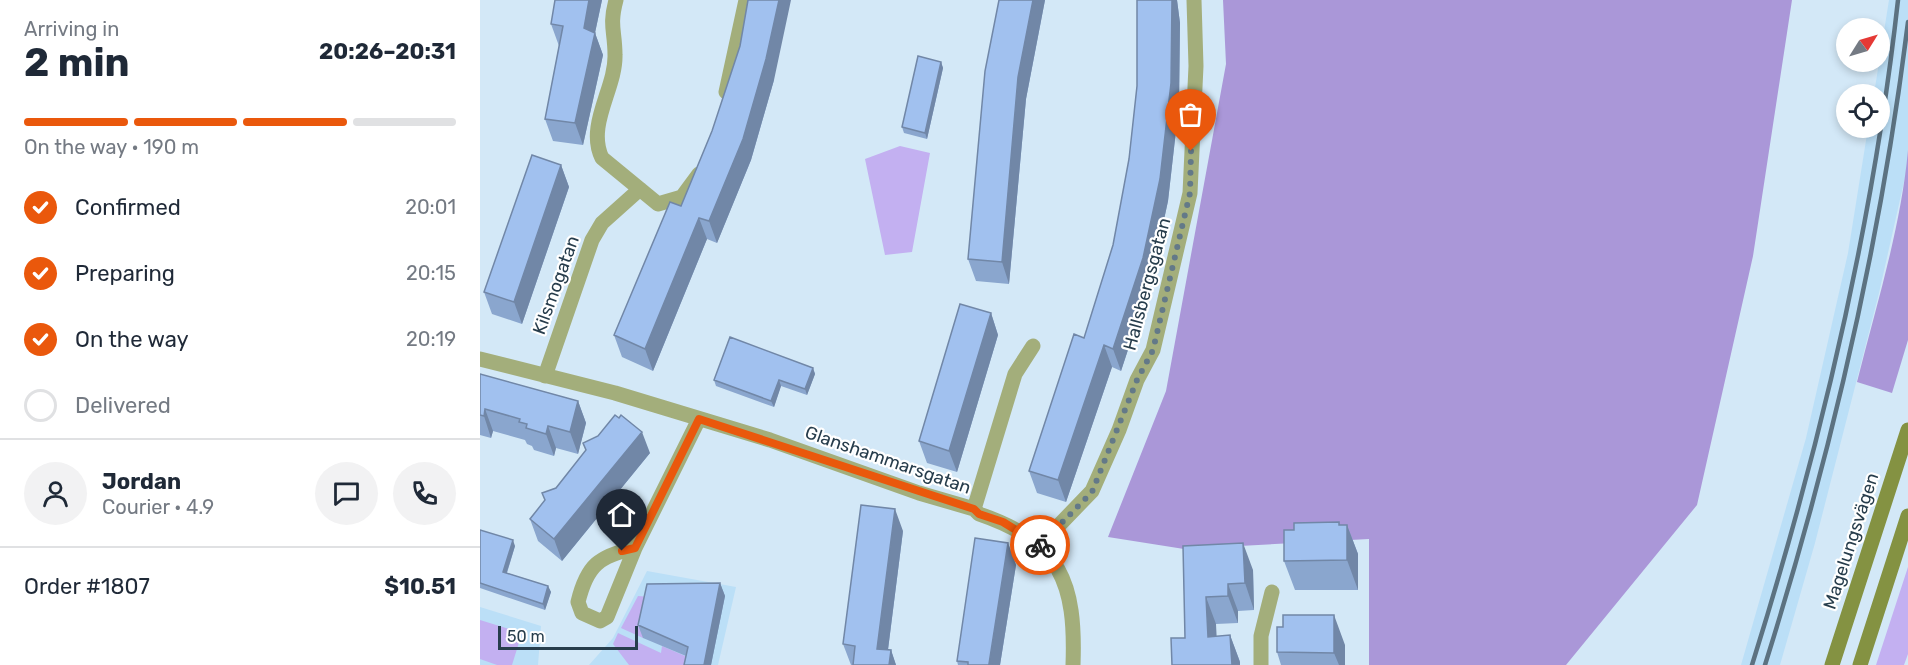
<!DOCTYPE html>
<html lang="en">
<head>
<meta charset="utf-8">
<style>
	:root { --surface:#fff; --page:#f2f2f3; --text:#1f2937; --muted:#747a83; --line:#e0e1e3; --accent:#ea580c }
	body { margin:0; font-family:Rubik,sans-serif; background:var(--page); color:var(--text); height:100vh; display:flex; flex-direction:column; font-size:22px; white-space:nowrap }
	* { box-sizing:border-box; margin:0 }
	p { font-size:20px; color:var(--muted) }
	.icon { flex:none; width:33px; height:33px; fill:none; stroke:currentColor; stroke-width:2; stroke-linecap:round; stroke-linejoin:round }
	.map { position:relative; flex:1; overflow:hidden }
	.panel { display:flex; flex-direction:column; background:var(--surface); width:480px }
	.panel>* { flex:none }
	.needle { width:39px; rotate:53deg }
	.buttons { position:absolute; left:1356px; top:18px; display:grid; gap:12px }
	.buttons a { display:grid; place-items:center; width:54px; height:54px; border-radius:50%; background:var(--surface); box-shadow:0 3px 9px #0003; font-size:30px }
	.scale { position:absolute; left:18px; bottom:15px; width:140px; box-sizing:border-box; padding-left:6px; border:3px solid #273d4c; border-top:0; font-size:16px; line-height:21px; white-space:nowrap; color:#273d4c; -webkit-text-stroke:4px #fff; paint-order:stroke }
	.pin { position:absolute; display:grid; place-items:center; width:51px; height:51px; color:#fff; margin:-62px -26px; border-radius:50% 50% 50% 0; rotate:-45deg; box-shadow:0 0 6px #0007 }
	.pin .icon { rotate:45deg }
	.courier { position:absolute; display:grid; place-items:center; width:60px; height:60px; margin:-30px; border:4px solid #ea580c; border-radius:50%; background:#fff; color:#222; box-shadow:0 2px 8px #0007 }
	.head em { font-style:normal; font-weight:700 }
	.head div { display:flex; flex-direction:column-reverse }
	.head { display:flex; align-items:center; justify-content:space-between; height:102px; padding:0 24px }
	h1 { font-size:39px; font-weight:700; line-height:45px }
	.bar { display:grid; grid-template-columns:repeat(4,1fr); gap:9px 6px; align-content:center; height:72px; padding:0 24px }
	.bar i { height:8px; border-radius:4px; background:var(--line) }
	.bar .current { background:var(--accent) }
	.bar p { grid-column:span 4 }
	.line { display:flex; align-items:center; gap:15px; padding:0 24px; border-top:2px solid var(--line) }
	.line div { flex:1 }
	.round { display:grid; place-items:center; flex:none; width:63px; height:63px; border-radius:32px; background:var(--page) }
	ol { padding:0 24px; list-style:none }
	li { display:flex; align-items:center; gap:18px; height:66px }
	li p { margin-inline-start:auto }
	li .icon { padding:6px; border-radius:50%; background:var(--accent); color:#fff; stroke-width:4 }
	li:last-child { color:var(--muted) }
	li i { width:33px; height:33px; border:3px solid var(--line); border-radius:50% }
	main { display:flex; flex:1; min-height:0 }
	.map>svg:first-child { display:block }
</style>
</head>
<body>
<main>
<section class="panel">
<div class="head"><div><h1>2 min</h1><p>Arriving in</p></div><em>20:26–20:31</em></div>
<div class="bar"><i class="current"></i><i class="current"></i><i class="current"></i><i></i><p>On the way · 190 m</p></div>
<ol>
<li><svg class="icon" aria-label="check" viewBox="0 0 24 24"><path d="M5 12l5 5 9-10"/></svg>Confirmed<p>20:01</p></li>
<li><svg class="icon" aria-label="check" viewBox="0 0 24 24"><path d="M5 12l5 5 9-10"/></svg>Preparing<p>20:15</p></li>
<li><svg class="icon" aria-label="check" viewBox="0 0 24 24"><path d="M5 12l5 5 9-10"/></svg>On the way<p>20:19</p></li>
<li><i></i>Delivered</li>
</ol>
<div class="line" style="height:108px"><a class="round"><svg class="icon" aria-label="person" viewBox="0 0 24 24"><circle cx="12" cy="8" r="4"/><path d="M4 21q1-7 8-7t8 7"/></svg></a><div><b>Jordan</b><p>Courier · 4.9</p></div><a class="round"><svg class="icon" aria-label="chat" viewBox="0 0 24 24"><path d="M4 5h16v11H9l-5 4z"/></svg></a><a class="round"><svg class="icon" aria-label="phone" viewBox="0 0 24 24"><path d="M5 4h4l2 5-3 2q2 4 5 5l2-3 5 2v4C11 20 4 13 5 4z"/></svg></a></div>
<div class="line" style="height:78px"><div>Order #1807</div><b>$10.51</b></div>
</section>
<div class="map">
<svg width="1428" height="665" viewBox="0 0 1428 665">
	<rect width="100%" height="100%" fill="#d3e8f7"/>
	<!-- built -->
	<path fill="#bbdff7" d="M1409,0H1428V150L1426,173L1399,293L1335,543L1300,665H1261L1326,438L1368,253L1388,128H1400V94H1394Z
		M167,571L256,587L238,665H109L133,638Z
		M0,607L61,626L58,665H0Z"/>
	<!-- green -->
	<path fill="#c3b0f1" d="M420,146L450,153L432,252L405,255L385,159Z
		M1428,567V654L1424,665H1396Z
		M158,596L171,597L163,638L141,628Z
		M0,620L42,633L32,665H17L0,659Z
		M138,633L181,653L182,646L212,659L211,665H149L133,644Z"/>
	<!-- forest -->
	<path fill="#aa97d8" d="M743,0H1312L1273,256L1217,505L1086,665H889V539L704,549L628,537L686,391L746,64Z
		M1428,150V340L1412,393L1377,382C1396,306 1421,228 1428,150Z"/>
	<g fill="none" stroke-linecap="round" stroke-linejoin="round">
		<!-- street -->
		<path stroke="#a3ae7b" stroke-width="15" d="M136,0C129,26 135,31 135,55C136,88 106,125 122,158L178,204L202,197L219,174
			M246,92L266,0
			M0,359L135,393L290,440L439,493L494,509L499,514C581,542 596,583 593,665
			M65,376L112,240L122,223L160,189
			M494,509L535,374L553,346
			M559,546L612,491L639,430L657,380L673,350L710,193L716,66L714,0
			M155,548C119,556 107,565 98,602L102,613L120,621L127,617L155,548L219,419
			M781,665V636L792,592"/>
		<!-- secondary -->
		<path stroke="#849242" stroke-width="15" d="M1352,665L1428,430
			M1380,665L1428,516"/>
		<!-- rail -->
		<path stroke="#5c7281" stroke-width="4.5" d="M1272,665C1340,448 1393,226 1418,0
			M1285,665C1351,455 1401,241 1428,22"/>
	</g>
	<!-- wall -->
	<path fill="#8aa6ce" d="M75,0H122L115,33L123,55L103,145L73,141L65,119L79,46L71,24Z
		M519,0H565L546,99L529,284L496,281L488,259Z
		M657,0H697L700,23L699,104L688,201L671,280L641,371L632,367L586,502L557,493L549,471L604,338L633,245L649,159L657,86Z
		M260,46L294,80L271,160L237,243L227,239L173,371L142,357L134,335L201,206L232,131Z
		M461,62L463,68L447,139L424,133L422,127Z
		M81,165L89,187L42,324L12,314L4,292Z
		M511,313L518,335L477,472L447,463L439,441Z
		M333,368L335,374L327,395L301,386L294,407L236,386L234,380Z
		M0,374L98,401L106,423L98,454L76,448L74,456L54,450L52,446L47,444L45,440L13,431L11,438L0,435Z
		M103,443L170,453L82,561L58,541L50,519L106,451Z
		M859,522L860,525H867L878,554V590H815L804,561L814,530Z
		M0,530L35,546L27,573L68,586L71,592L65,610L0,588Z
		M423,531L408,650H411L416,665H371L363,644Z
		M528,543L536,565L520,665H478L477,661Z
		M703,546L773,570L774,610L758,611V623L736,624V637L750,635L760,662L705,638Z
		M240,583L245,596L231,665H204L206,656L163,638L158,625Z
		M803,627L865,645V665H801L797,652Z"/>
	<!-- shaded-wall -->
	<path fill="#7187a7" d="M109,0H122L113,42L115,33L123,55L103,145L95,123L104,28Z
		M299,0H311L294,80L271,160L237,243L229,221Z
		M553,0H565L546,99L529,284L522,262L538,77Z
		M692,0H697L700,23L699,104L688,201L671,280L641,371L633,349Z
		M461,62L463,68L447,139L445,133Z
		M81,165L89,187L42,324L34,302Z
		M219,218L227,239L173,371L165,349Z
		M511,313L518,335L477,472L469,451Z
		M624,345L632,367L586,502L578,480Z
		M333,368L335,374L327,395L325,389Z
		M299,380L301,386L294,407L291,401Z
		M98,401L106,423L98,454L90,432Z
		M5,409L13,431L11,438L4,416Z
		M68,426L76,448L74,456L66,434Z
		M162,432L170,453L82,561L74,539Z
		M415,509L423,531L406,665L397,649Z
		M859,522L867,545V525L878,554V590L867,560Z
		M33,540L35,546L25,578L23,572Z
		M528,543L536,565L520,665H509Z
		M763,543L773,570L774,610L765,583Z
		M240,583L245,596L231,665H224Z
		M748,584L758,611V623L748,596Z
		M68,586L71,592L65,610L63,604Z
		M726,597L736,624L738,664L728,637Z
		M854,615L865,645V665H859L854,653Z
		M750,635L760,662V665H752Z
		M411,650L416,665H409Z"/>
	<!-- building -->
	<path fill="#a1c1ef" stroke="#7187a7" stroke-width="1.5" d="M75,0H109L104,28L115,33L95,123L65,119L83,26L71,24Z
		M268,0H299L286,59L263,139L229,221L219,218L165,349L134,335L190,202L201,206L232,131L260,46Z
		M519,0H553L538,77L522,262L488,259L505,71Z
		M657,0H692L691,83L680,179L663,258L633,349L624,345L578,480L549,471L594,334L604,338L633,245L649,159L657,86Z
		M438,56L461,62L445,133L422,127Z
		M52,155L81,165L34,302L4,292Z
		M480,304L511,313L469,451L439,441Z
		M250,337L333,368L325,389L299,380L291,401L234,380Z
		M0,374L98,401L90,432L68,426L66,434L46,428L47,424L39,422L40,419L5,409L4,416L0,415Z
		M135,415L139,418L141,415L162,432L74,539L50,519L65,500L62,493L76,488L106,450L103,443L118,436Z
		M381,505L415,509L397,649L411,650L409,665H373L375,646L363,644Z
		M859,522V525H867V560L804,561V530H814V523Z
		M0,530L33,540L23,572L68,586L63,604L0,583Z
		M495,538L528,543L509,664L515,665H488V662L477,661Z
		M763,543L765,583L748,584V596L726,597L728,637L750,635L752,665H692L691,638H705L703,546Z
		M240,583L224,665H204L208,647L158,625L167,584Z
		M803,615H854V653L797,652V627H803Z"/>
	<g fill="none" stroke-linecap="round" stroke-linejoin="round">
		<!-- done -->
		<path stroke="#637988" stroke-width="6" stroke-dasharray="0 10.8" d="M560,545L612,492L657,380L673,350L710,193L711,151"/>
		<!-- route -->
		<path stroke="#ea580c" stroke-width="8" d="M142,551L155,548L219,419L494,509L499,514L523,522L560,545"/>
	</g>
	<g text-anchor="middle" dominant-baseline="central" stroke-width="4.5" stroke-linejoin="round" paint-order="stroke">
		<!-- street labels -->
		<g font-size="18" fill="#273d4c" stroke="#fff">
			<text transform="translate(667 284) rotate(-75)">Hallsbergsgatan</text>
			<text transform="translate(76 285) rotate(-70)">Kilsmogatan</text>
			<text transform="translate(408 460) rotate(19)">Glanshammarsgatan</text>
			<text transform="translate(1371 541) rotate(-72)">Magelungsvägen</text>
		</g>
	</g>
</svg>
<div class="buttons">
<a><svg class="needle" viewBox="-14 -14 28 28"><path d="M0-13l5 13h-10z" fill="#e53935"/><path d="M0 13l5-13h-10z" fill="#747a83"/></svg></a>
<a><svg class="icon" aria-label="locate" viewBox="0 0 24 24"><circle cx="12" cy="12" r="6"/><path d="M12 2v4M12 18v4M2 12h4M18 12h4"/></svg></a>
</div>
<div class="scale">50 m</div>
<div class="pin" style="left:711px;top:151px;background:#ea580c"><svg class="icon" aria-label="bag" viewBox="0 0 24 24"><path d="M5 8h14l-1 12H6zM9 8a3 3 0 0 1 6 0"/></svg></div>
<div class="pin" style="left:142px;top:551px;background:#1f2937"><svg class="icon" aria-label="home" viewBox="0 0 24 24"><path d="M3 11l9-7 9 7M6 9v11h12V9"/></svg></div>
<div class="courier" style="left:560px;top:545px"><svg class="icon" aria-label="bike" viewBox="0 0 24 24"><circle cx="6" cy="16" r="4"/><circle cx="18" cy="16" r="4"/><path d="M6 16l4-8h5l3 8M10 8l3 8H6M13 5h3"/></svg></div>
</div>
</main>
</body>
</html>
